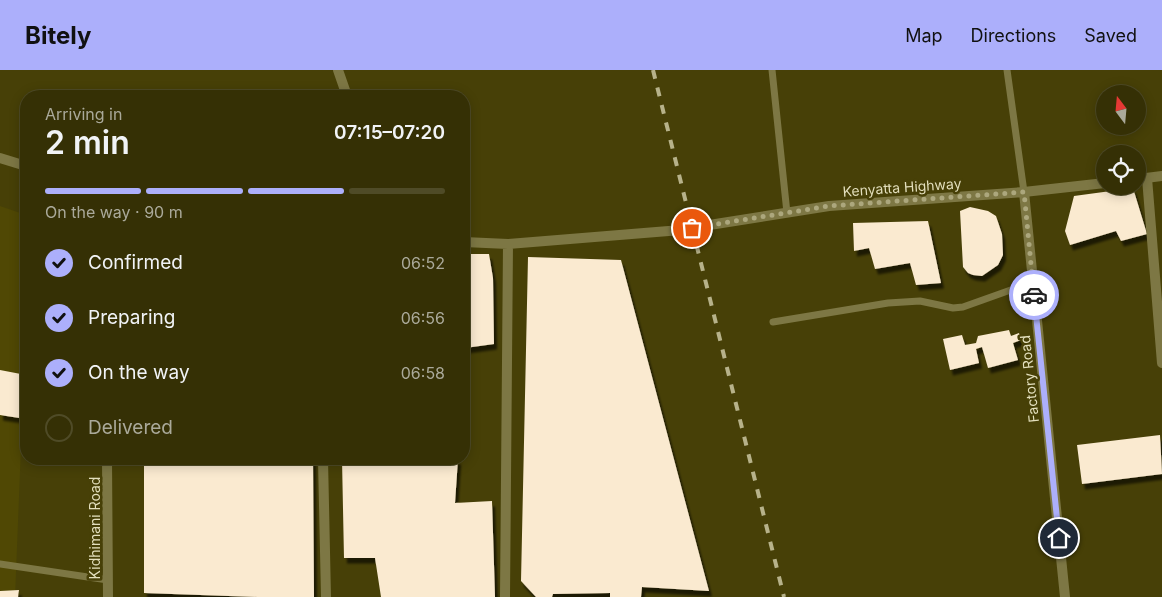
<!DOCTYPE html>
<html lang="en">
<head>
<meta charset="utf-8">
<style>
	:root { --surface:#353005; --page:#403c13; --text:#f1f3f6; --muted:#aaa99a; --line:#4f4b27; --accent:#acaffb }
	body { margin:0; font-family:Inter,sans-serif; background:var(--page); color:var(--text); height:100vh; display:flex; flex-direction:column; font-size:19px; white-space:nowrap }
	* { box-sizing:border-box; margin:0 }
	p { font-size:16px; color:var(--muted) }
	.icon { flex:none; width:28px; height:28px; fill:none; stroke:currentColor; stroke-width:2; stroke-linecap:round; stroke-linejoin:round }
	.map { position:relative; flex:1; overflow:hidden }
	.details { position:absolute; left:20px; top:20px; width:450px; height:375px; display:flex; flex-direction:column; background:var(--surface); border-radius:20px; box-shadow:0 2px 12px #0003,0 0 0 1px var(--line) }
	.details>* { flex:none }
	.needle { width:32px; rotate:344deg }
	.controls { position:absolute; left:1096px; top:15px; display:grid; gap:10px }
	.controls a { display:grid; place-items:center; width:50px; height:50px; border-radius:50%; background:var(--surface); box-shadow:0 2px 12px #0003,0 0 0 1px var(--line); font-size:25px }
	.pin { position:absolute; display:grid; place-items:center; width:42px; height:42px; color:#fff; margin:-21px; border:2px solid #fff; border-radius:50%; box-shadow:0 1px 5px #0007 }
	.courier { position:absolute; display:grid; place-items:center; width:50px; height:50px; margin:-25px; border:4px solid #acaffb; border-radius:50%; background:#fff; color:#222; box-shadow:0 1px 6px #0007 }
	.overview em { font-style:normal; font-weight:600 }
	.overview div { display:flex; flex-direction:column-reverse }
	.overview { display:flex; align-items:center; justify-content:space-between; height:85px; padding:0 25px }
	h1 { font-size:32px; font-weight:600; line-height:38px }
	.bar { display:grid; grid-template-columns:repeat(4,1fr); gap:8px 5px; align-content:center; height:60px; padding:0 25px }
	.bar i { height:6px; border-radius:4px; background:var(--line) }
	.bar .on { background:var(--accent) }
	.bar p { grid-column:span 4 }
	ol { padding:0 25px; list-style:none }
	li { display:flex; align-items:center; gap:15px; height:55px }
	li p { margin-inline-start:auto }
	li .icon { padding:5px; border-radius:50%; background:var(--accent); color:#111; stroke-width:4 }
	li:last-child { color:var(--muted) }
	li i { width:28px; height:28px; border:2px solid var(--line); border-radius:50% }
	header { display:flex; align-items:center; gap:30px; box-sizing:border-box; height:70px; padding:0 25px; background:var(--accent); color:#111 }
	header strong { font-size:24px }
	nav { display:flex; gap:28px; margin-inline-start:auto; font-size:18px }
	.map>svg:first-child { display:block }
</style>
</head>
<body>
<header>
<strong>Bitely</strong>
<nav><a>Map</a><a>Directions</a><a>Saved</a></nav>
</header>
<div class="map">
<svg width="1162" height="527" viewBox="0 0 1162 527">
	<defs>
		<filter id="shadow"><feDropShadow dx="3" dy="5.5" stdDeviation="1" flood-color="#0009"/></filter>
	</defs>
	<rect width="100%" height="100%" fill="#474007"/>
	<!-- built -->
	<path fill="#504804" d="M0,136L26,145V250L15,527H0Z"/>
	<!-- building -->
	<path fill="#faead0" filter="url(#shadow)" d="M1133,118L1147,164L1121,171L1116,161L1070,175L1065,161L1074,126Z
		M970,137L988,141L996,146L1002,164L1003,185L998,195L982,206L973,205L968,203L963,197L960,141Z
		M928,151L941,213L916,215L910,193L875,199L869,178L854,181L853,153Z
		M464,184H489L493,208L494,274L465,278V282H464Z
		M528,187L621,190L709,521L642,517L641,527H610V523L553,524L552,527H536L521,511Z
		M1009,260L1011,266L1019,263L1021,270L1013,273L1018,290L988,298L982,277L976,279L979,293L950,300L943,269L962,265L965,275L976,273L978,266Z
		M0,300L26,305V349L0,345Z
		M1160,365L1162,404L1082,414L1077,375Z
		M144,389H313L314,527H258L144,523Z
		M342,389H458L455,433L492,431L495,527H381L375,488H344Z
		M19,520L18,527H0V521Z"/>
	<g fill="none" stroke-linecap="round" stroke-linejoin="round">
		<!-- lane -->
		<path stroke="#7d7744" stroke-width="7" d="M772,0L787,143
			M1007,0L1024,122
			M773,252L888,233L920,231L953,238L963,237L1033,212
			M0,494L108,510"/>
		<!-- street -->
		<path stroke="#7d7744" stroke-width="10" d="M338,0L347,26
			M0,88L26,96
			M1147,108L1162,293
			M1138,109L1162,106
			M1024,122L1065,527
			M703,156L829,136L1024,122L1105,113
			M464,172L508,174L681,160
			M107,389L108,527
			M323,389L326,527
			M505,527L508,174"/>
		<!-- rail -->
		<path stroke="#b7b28a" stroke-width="4" stroke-dasharray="9 9" stroke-linecap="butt" d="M653,0L784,527"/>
		<!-- street-bridge -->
		<path stroke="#7d7744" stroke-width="10" d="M681,160L703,156"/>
	</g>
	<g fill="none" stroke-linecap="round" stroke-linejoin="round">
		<!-- done -->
		<path stroke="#aca77d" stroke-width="5" stroke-dasharray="0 9" d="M692,158L829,136L1024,122L1034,225"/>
		<!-- route -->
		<path stroke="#acaffb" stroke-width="6" d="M1034,225L1059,468"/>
	</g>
	<g text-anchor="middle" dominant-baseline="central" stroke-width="5" stroke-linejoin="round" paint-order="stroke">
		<!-- street labels -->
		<g font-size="14" fill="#e3dfbd" stroke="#474007">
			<text transform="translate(902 117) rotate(-4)">Kenyatta Highway</text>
			<text transform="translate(1029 309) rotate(-96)">Factory Road</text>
			<text transform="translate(94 458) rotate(-90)">Kidhimani Road</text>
		</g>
	</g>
</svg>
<div class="controls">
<a><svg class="needle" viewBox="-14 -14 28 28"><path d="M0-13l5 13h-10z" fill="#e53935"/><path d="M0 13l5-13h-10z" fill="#aaa99a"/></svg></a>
<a><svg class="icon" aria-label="locate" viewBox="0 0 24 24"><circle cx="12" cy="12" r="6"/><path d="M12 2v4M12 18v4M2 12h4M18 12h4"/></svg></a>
</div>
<div class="pin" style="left:692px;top:158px;background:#ea580c"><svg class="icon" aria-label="bag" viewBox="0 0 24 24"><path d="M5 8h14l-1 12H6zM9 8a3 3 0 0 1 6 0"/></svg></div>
<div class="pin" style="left:1059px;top:468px;background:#1f2937"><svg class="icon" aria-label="home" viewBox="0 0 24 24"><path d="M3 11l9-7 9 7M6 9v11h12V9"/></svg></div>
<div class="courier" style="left:1034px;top:225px"><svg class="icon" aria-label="car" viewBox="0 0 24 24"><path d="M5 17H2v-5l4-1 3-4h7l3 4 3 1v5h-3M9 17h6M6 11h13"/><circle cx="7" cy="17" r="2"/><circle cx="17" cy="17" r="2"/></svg></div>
<section class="details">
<div class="overview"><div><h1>2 min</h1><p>Arriving in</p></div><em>07:15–07:20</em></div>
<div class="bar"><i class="on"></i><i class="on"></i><i class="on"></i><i></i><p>On the way · 90 m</p></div>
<ol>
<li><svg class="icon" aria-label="check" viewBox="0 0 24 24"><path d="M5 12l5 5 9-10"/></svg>Confirmed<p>06:52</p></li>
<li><svg class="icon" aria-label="check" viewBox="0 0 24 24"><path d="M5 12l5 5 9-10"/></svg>Preparing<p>06:56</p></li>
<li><svg class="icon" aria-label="check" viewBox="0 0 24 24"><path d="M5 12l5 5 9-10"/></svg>On the way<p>06:58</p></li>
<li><i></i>Delivered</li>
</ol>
</section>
</div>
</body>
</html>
